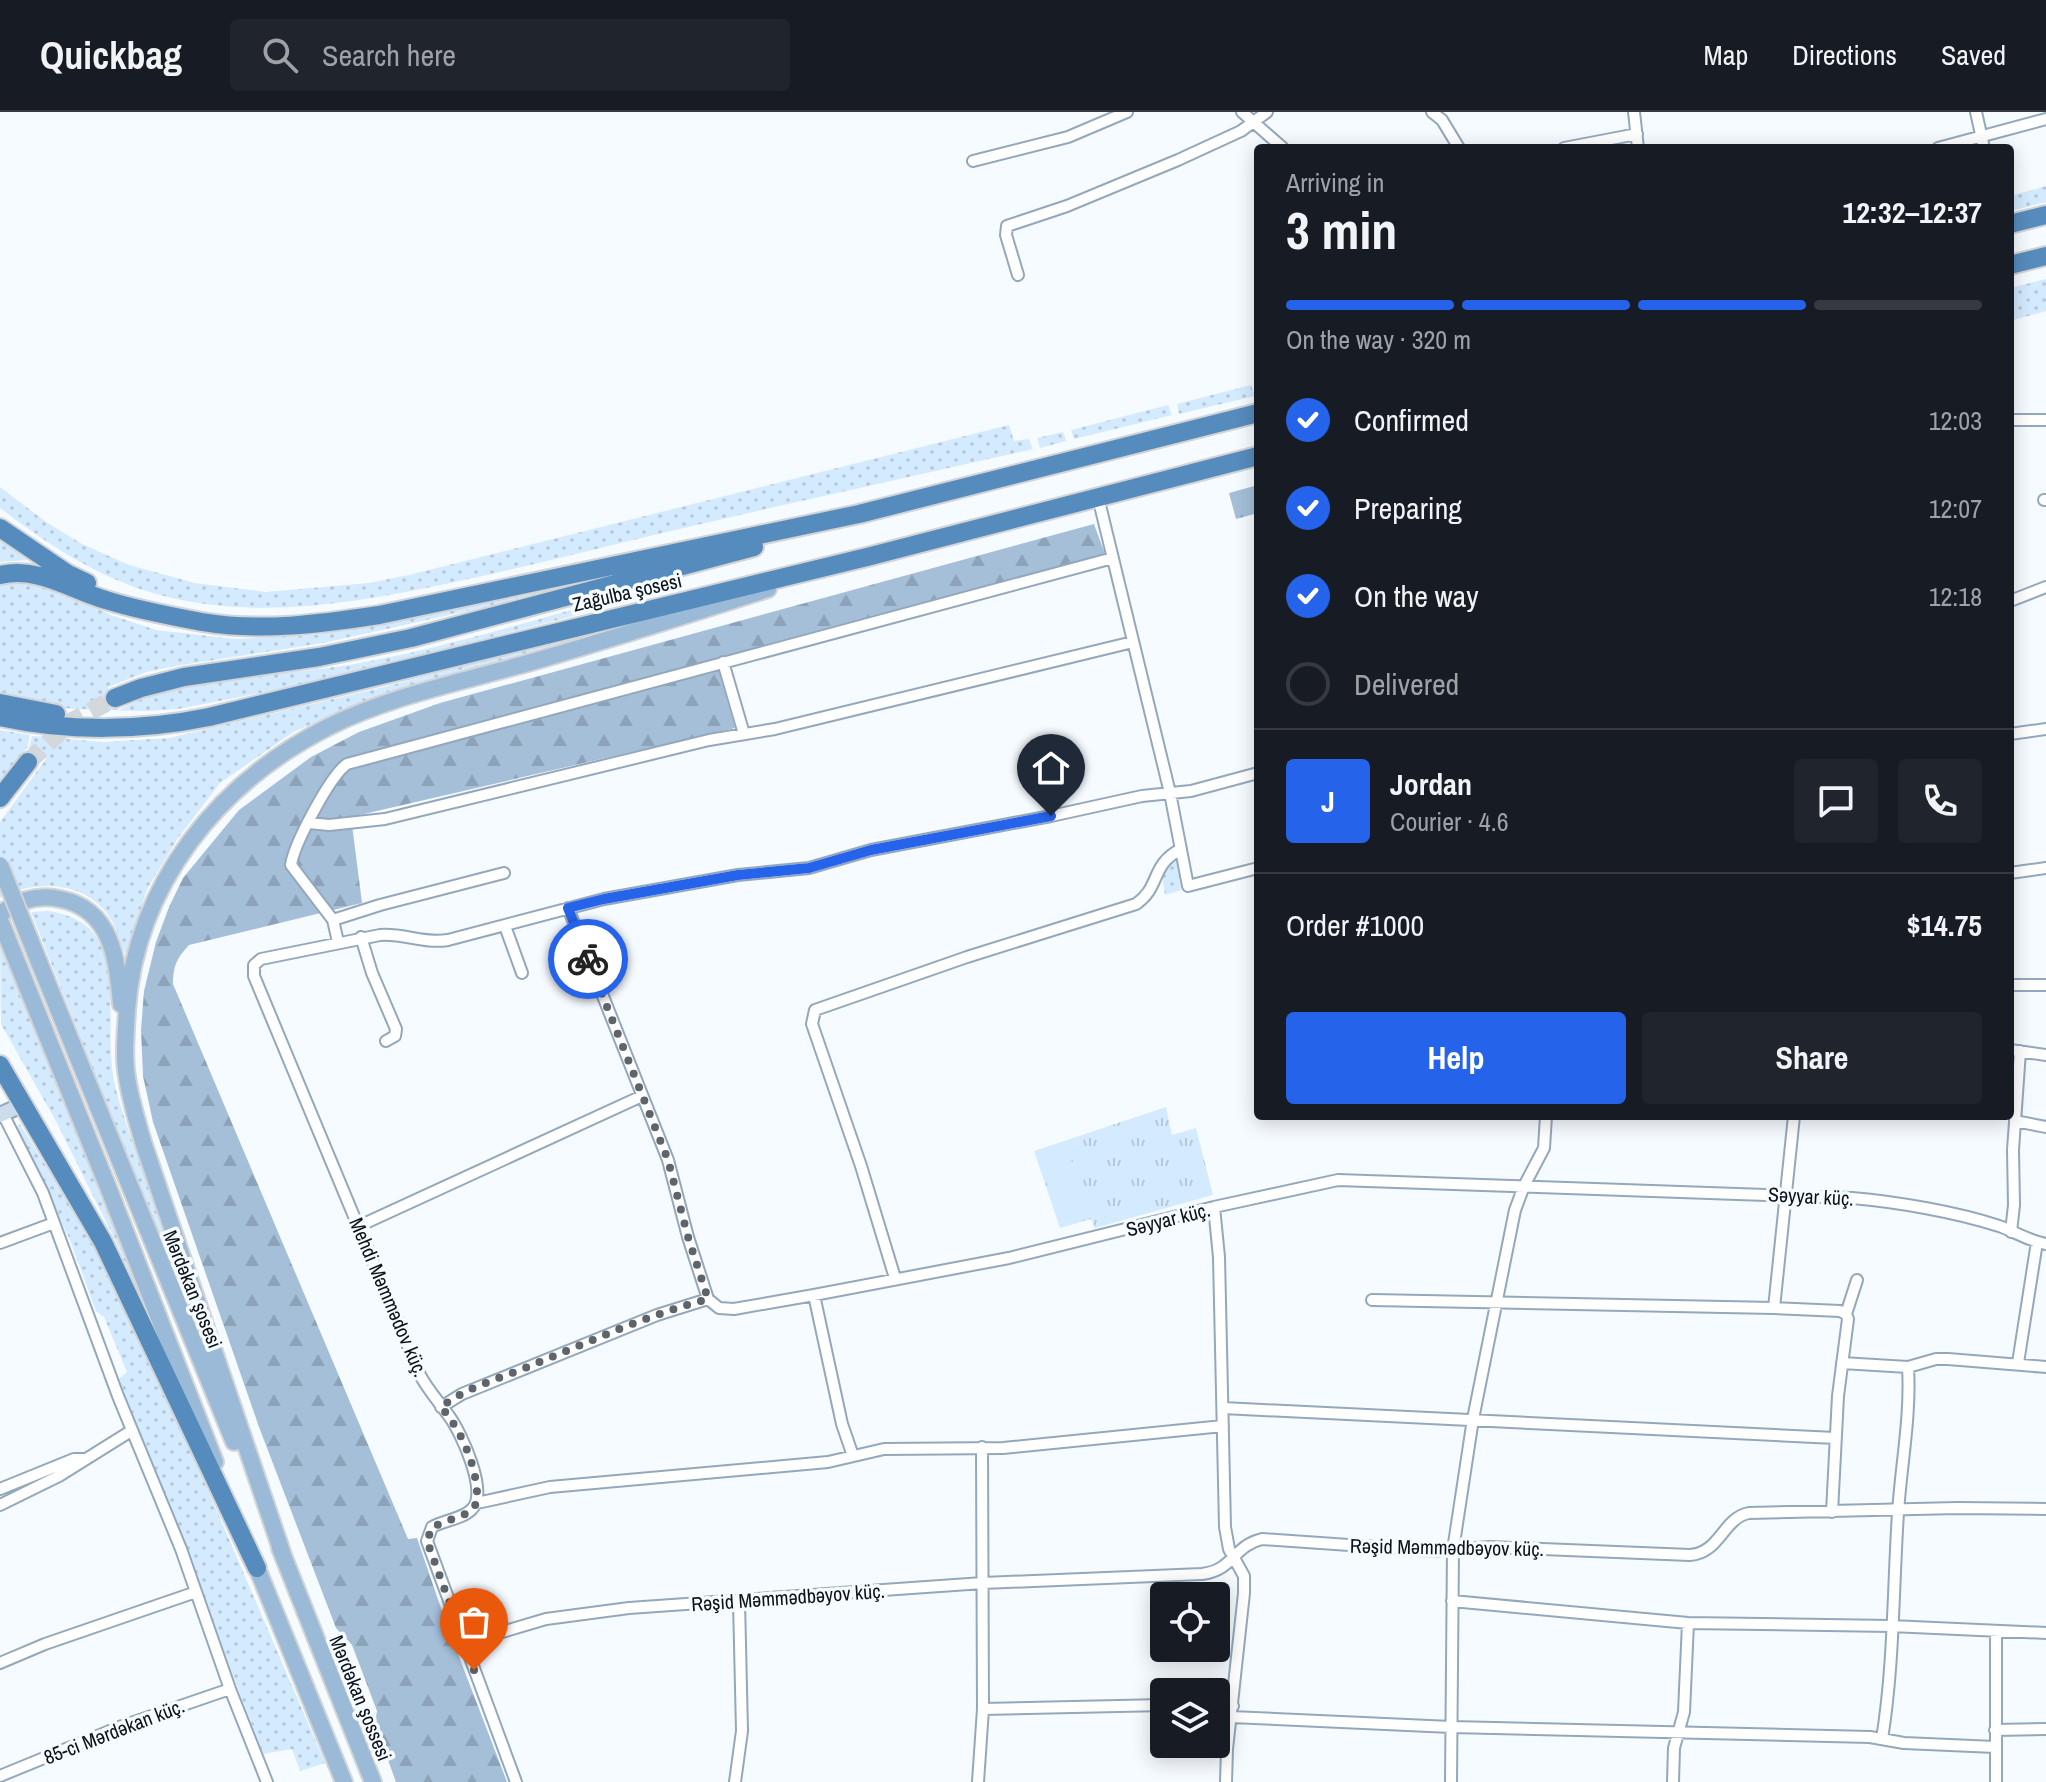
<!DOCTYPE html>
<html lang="en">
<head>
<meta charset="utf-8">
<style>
	:root { --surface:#171b24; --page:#20242c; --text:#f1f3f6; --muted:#9ea1a6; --line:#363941; --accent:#2563eb }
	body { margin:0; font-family:"Archivo Narrow",sans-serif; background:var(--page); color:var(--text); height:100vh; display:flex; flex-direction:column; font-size:30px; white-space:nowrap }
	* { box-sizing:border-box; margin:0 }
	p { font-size:26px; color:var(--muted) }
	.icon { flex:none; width:44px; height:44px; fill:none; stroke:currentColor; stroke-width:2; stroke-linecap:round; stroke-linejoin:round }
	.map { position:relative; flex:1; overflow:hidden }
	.details { position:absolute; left:1254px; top:32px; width:760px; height:976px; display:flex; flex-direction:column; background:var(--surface); border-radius:8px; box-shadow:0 4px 20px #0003 }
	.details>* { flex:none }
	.fabs { position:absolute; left:1150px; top:1470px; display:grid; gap:16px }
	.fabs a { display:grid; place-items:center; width:80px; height:80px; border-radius:8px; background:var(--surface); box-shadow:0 4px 20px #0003; font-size:40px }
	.pin { position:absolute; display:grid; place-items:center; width:68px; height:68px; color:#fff; margin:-82px -34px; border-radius:50% 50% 50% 0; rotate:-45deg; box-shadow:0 0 8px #0007 }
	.pin .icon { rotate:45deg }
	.courier { position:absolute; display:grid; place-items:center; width:80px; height:80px; margin:-40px; border:6px solid #2563eb; border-radius:50%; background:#fff; color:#222; box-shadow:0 2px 10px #0007 }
	.overview em { font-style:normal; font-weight:700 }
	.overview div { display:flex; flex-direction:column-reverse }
	.overview { display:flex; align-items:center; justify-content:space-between; height:136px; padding:0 32px }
	h1 { font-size:52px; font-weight:700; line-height:60px }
	.bar { display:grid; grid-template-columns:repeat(4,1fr); gap:12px 8px; align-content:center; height:96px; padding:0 32px }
	.bar i { height:10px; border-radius:6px; background:var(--line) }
	.bar .current { background:var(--accent) }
	.bar p { grid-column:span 4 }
	.line { display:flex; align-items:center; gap:20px; padding:0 32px; border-top:2px solid var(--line) }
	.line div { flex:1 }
	.round { display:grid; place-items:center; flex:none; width:84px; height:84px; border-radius:8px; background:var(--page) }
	ol { padding:0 32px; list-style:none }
	li { display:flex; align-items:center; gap:24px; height:88px }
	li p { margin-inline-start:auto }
	li .icon { padding:8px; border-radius:50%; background:var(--accent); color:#fff; stroke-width:4 }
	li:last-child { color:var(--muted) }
	li i { width:44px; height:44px; border:4px solid var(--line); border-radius:50% }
	.button { display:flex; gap:16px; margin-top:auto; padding:16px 32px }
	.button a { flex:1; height:92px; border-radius:8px; background:var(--accent); color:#fff; font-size:32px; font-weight:700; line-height:92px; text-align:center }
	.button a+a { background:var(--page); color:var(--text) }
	header { display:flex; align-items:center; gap:48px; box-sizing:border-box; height:112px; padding:0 40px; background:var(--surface); border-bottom:2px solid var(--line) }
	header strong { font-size:38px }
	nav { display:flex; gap:44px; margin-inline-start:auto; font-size:28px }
	.search { width:560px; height:72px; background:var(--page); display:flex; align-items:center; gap:20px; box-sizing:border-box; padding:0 28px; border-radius:8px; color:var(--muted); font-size:30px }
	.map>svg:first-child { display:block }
</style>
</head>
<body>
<header>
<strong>Quickbag</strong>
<div class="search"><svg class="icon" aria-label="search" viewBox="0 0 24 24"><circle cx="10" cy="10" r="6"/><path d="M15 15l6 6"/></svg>Search here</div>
<nav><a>Map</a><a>Directions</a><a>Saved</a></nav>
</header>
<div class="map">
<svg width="2046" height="1670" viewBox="0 0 2046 1670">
	<defs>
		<pattern id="grass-dots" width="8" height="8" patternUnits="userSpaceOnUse" patternTransform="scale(2)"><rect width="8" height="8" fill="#d4eafe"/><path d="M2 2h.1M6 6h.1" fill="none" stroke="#b5c8d9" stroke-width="1.8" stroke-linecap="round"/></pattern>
		<pattern id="forest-firs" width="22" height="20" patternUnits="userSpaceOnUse" patternTransform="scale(2)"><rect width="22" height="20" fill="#a5bfd9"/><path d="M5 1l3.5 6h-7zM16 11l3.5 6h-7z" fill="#8da3ba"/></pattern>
		<pattern id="park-tufts" width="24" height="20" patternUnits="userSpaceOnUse" patternTransform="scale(2)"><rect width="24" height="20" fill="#d4eafe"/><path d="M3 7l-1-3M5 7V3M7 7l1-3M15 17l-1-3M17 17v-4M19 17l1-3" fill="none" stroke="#b5c8d9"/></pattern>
	</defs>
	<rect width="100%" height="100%" fill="#f6fbff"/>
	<!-- grass -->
	<path fill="url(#grass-dots)" d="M2046,74V90L2010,99V84Z
		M2046,167V199L2010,209V176Z
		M1251,273L1255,284L1179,302L1177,292Z
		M1168,293L1172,303L1074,327L1071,318Z
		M1009,313L1014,329L1029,327L1033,337C909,365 785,392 662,421C592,438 521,456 450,471C356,491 259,508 164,484C101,468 50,434 0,396V375L46,410L82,432L129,453L195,471L265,480L369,471L409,463Z
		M1063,320L1066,329L1040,336L1037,326Z
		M0,428L27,448L0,450Z
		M16,466L49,473L111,503L156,518L235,527L315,523L589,468V472L323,531L175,554L146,560L108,575L118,599C174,564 281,564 349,553C438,538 527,510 614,486L616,493L311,571L178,597L144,599L73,597L0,586V470Z
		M578,524L580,527L384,583L295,619L220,671L178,726L147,777L126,844C121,833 118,819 112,809C89,769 37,766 0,786V710L46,647L29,636L32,624L103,630L169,626L384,575Z
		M0,618L30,623L27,636L0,670Z
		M1176,748L1181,778L1165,783L1162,763L1170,750Z
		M48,799C68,802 89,810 98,828C118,867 107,913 112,955C114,975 121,995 127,1014C148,1080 182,1143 193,1211L31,800Z
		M0,830L81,1022L169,1246L165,1245L118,1134L57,1011L1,912Z
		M20,1012L95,1134L123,1189L178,1308L325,1651L300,1659L292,1637L263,1642L119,1267L127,1260L104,1205L96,1199L70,1128L16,1015Z"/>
	<!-- forest -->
	<path fill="url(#forest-firs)" d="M1258,373V401L1236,407L1229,381Z
		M1094,412L1105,442L715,546L735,616L351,705L362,791L189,833C177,846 173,854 173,872L408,1427L417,1426L445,1508L507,1670H396L375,1612L377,1599L352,1533L336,1516L259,1315L153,1010L143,964L141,918L144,879L156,830L169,795L183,766L239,698L311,645L359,620L440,591Z"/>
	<!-- park -->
	<path fill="url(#park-tufts)" d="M1166,995L1172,1023L1196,1016L1213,1083L1095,1116L1091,1107L1060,1116L1034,1039Z"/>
	<!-- garden -->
	<path fill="#d4eafe" d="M1070,1044L1088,1099L1059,1109L1041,1053Z"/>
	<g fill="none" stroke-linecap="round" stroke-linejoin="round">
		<!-- highway-tunnel -->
		<path stroke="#d3d8dc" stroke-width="18" stroke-dasharray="18 9" stroke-linecap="butt" d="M28,650L69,611L115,586"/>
		<defs>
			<path id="street" d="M1242,0L1283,36
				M1432,0L1442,8L1459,36
				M1634,0L1638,36
				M1976,0L1984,36
				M1564,36L1637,22
				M1938,36L2046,7
				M973,49L1068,25L1127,0
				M1018,163L1006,123L1007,114L1067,94L1178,48L1241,19L1267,0
				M2010,308H2046
				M1098,385L1170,681L1188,774L1258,756
				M2044,388H2046
				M2010,489L2046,475
				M723,550L744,622
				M2010,622L2046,617
				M309,711L329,713L385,707L709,628L775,617L1133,530
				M2010,761L2046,756
				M568,796L668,1048L688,1125L708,1187L719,1196L734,1197L814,1183L1009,1146L1214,1095L1338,1068L1852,1086C1898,1090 1956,1100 1999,1114C2016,1120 2026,1128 2046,1132
				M333,808L380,793L504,761
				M505,814L522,861
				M361,825L372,861L396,917L395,924L386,929
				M338,830L333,808L291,753C294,732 330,664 347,652L1113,446
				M2010,873H2046
				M2010,938L2046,943
				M3,1002L43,1081L118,1284L181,1437L230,1577L267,1670
				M2015,1009L2046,1015
				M1214,1095L1219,1145L1225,1415L1229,1437L1244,1464V1481L1227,1637L1226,1670
				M359,1114L642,984
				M2011,1120L2014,1093L2013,1038L2020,939
				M0,1131L54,1111
				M895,1166L861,1054L812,912L815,898L967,845L1136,792C1161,775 1150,753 1181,737
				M814,1183L842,1312L853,1344
				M1372,1188L1774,1196L1840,1199L1846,1202L1848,1207L1838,1284L1832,1400
				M1774,1196L1794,1004
				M1846,1202L1857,1168
				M1842,1251L1908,1255L1936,1247H1948L2046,1255
				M2018,1251L2037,1130
				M441,1295L462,1282L657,1203L708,1187
				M1223,1296L1835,1326
				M0,1377L74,1347H84
				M477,1391L550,1375L828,1350L884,1337L1003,1336L1223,1314
				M0,1393L59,1364L131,1319
				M1452,1489L1688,1511L1891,1514L2046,1521
				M465,1531L546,1507L629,1496L983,1471L1202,1462C1234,1458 1233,1434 1262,1427L1435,1439L1490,1435L1690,1443C1720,1441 1723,1406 1749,1401L1957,1396L2046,1397
				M0,1551L45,1532L196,1480
				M1216,1592L1233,1594
				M983,1597L1164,1593
				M1231,1605L1451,1615L1870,1625L1904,1631L1995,1635
				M1995,1618L2046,1617
				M1882,1627C1894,1553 1893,1476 1898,1401C1901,1353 1911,1304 1908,1255
				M0,1664L122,1614L230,1577
				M516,1670L427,1429L432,1415C444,1408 463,1407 472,1397C489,1381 461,1320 449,1304C439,1290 428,1278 420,1263L254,864V853L261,847L380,823C404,821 424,832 448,828L604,787L738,763L809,756L871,738L1051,704L1142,684L1191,679L1258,661
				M735,1670L742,1619L739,1489
				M978,1670L983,1597L982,1335
				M1451,1670L1453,1438L1473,1307L1515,1098L1524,1074L1544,1036L1546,1004
				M1673,1670L1674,1636L1684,1600L1688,1511
				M1996,1670V1519"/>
			<path id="secondary" d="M0,1003L24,992"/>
			<path id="primary" d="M0,802C17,789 38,782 60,787C112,797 117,847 121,892
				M0,808L108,1075L215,1350
				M39,850L234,1330
				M280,1436L373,1670
				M253,1446L344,1670
				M284,1446L143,1030C137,1008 130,987 127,965C123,943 126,921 127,898C136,772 218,671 328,615C394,582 471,568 542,547C617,525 693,501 768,477"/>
			<path id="highway" d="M2010,112L2046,103
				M2010,153L2046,144
				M0,416L68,462L87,471
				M0,463C38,454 71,478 106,488C137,498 170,504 202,510C261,520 320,512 379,503L859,402L1258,301
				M115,586L141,576L184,565L319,545L411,526L754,435
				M0,591L56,602
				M0,605C67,620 141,619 209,605L867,445L1258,344
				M0,686L28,650
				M0,953L103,1130L257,1456"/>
		</defs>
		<!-- street casing -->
		<use href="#street" stroke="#94a8bc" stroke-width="14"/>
		<!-- secondary casing -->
		<use href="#secondary" stroke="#94a8bc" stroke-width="18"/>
		<!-- primary casing -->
		<use href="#primary" stroke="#d3d4d6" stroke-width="20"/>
		<!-- highway casing -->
		<use href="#highway" stroke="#d3d4d6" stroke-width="22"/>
		<!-- street -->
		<use href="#street" stroke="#fff" stroke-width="10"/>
		<!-- secondary -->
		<use href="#secondary" stroke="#ccdceb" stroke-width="14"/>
		<!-- primary -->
		<use href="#primary" stroke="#9abad7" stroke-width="16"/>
		<!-- highway -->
		<use href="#highway" stroke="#568cbd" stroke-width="18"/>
		<defs>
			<path id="primary-bridge" d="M0,753L39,850"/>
		</defs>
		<!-- primary-bridge casing -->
		<use href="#primary-bridge" stroke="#d3d4d6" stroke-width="20" stroke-linecap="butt"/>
		<!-- primary-bridge -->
		<use href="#primary-bridge" stroke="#9abad7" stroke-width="16"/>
	</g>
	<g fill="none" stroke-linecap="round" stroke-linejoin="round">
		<!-- done -->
		<path stroke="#5d646a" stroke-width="8" stroke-dasharray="0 14.4" d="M474,1558L427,1429L432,1415L468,1401L477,1391C479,1358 462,1319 441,1295C467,1275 501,1266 530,1254C589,1230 647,1203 708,1187L688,1125L668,1048L588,847"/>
		<!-- route -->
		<path stroke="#2563eb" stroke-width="10" d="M588,847L568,796L604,787L738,763L809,756L871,738L1051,704"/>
	</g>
	<g text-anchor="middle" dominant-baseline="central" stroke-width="7" stroke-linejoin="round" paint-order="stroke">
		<!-- street labels -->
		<g font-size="20" fill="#0b1219" stroke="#f6fbff">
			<text transform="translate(627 480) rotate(-13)">Zağulba şosesi</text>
			<text transform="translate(1811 1084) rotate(3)">Səyyar küç.</text>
			<text transform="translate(1168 1107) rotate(-14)">Səyyar küç.</text>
			<text transform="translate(193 1177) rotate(68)">Mərdəkan şosesi</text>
			<text transform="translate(389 1185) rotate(67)">Mehdi Məmmədov küç.</text>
			<text transform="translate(1447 1435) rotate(1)">Rəşid Məmmədbəyov küç.</text>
			<text transform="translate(788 1485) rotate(-4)">Rəşid Məmmədbəyov küç.</text>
			<text transform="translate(361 1586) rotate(68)">Mərdəkan şossesi</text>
			<text transform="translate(114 1619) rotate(-21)">85-ci Mərdəkan küç.</text>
		</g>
	</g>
</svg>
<div class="fabs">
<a><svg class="icon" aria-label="locate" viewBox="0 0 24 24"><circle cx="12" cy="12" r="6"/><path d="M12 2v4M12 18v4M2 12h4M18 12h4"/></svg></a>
<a><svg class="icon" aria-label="layers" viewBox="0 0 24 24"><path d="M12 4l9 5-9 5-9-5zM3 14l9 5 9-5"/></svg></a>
</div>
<div class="pin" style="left:474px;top:1558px;background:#ea580c"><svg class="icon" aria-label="bag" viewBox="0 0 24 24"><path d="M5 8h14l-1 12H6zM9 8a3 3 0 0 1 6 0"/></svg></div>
<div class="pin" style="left:1051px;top:704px;background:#1f2937"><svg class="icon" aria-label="home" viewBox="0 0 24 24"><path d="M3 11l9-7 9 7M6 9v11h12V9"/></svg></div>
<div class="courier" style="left:588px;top:847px"><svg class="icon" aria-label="bike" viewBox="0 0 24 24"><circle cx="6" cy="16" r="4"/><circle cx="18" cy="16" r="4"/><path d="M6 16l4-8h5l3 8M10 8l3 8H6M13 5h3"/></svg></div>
<section class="details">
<div class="overview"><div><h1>3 min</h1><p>Arriving in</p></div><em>12:32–12:37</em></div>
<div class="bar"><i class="current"></i><i class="current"></i><i class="current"></i><i></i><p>On the way · 320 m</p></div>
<ol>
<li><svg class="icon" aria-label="check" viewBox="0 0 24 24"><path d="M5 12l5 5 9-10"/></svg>Confirmed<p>12:03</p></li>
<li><svg class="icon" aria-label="check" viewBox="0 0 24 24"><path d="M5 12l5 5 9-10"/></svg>Preparing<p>12:07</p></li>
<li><svg class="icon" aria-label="check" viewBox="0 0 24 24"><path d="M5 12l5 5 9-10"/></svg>On the way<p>12:18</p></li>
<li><i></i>Delivered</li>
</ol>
<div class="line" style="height:144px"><b class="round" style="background:var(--accent);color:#fff">J</b><div><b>Jordan</b><p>Courier · 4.6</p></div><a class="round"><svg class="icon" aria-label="chat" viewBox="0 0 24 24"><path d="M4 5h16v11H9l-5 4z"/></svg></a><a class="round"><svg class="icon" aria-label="phone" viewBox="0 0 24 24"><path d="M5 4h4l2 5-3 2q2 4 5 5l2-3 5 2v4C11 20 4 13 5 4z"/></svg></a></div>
<div class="line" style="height:104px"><div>Order #1000</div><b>$14.75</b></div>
<div class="button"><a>Help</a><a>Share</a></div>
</section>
</div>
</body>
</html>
